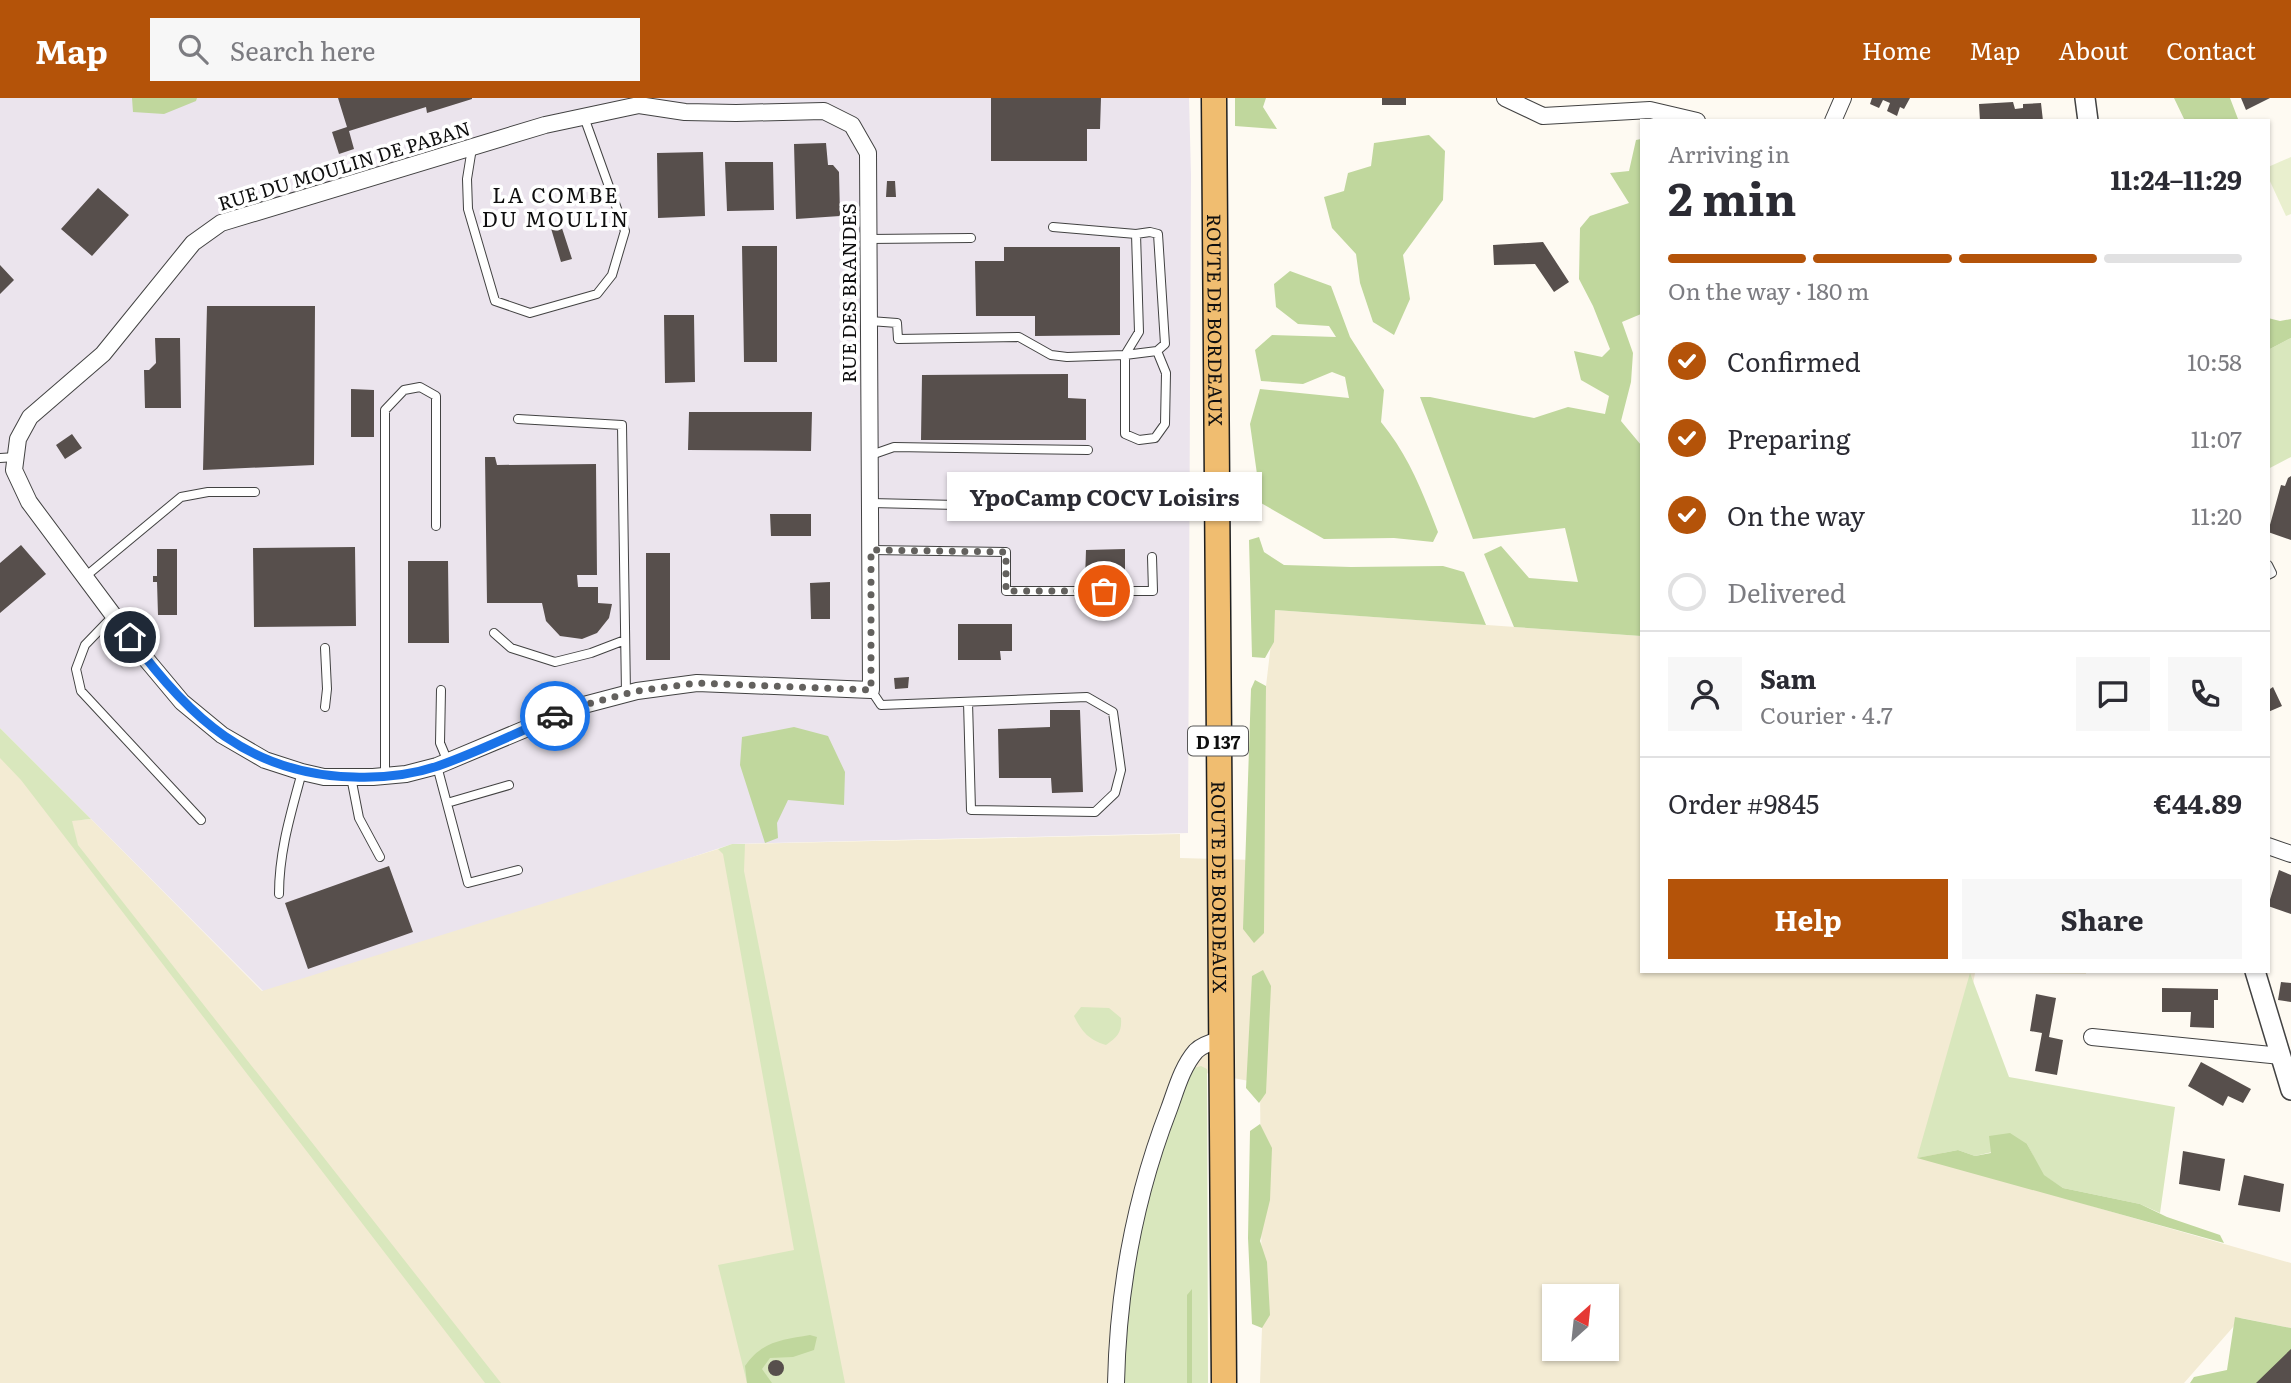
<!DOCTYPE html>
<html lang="en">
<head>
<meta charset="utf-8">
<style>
	:root { --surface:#fff; --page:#f7f7f7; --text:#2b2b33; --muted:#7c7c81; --line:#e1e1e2; --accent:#b45309 }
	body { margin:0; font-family:Literata,serif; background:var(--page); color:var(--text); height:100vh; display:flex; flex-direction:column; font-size:26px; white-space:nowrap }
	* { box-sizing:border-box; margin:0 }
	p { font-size:23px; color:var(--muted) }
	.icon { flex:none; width:38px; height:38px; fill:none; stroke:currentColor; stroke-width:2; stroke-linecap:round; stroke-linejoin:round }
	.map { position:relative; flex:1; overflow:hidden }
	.drawer { position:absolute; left:1640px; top:21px; width:630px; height:854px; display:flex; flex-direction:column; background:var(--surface); border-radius:0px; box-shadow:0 2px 5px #0004 }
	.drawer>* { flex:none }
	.needle { width:46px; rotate:27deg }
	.controls { position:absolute; left:1542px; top:1186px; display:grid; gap:14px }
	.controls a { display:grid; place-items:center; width:77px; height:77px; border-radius:0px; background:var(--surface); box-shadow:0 2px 5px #0004; font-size:35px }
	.pin { position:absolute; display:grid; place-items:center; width:60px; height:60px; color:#fff; margin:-30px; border:4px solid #fff; border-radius:50%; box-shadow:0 2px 7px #0007 }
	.courier { position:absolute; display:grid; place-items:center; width:70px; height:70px; margin:-35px; border:5px solid #1a73e8; border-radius:50%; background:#fff; color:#222; box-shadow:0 2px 9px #0007 }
	.bubble { position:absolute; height:49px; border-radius:0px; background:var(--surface); box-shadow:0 2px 5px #0004; font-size:23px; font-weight:700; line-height:49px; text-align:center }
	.summary em { font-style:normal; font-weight:700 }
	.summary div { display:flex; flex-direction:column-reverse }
	.summary { display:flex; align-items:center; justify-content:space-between; height:119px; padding:0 28px }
	h1 { font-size:46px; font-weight:700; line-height:52px }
	.bar { display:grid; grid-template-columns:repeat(4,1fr); gap:10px 7px; align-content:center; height:84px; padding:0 28px }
	.bar i { height:9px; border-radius:5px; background:var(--line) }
	.bar .selected { background:var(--accent) }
	.bar p { grid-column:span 4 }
	.line { display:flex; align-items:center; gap:18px; padding:0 28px; border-top:2px solid var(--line) }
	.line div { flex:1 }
	.round { display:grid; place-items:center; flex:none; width:74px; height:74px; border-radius:0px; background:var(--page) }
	ol { padding:0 28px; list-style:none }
	li { display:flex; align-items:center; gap:21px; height:77px }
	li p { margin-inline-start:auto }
	li .icon { padding:7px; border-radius:50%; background:var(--accent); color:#fff; stroke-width:4 }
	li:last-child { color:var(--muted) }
	li i { width:38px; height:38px; border:4px solid var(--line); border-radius:50% }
	.primary-button { display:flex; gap:14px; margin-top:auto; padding:14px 28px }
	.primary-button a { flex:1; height:80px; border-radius:0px; background:var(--accent); color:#fff; font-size:28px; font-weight:700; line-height:80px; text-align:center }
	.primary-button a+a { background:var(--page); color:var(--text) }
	header { display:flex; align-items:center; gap:42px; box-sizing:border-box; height:98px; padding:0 35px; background:var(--accent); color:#fff }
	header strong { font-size:33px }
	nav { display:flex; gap:38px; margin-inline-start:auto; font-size:24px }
	.search { width:490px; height:63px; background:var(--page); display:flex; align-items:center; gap:18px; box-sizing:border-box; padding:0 24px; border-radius:0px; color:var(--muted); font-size:26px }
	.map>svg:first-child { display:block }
</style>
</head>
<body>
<header>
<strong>Map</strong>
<div class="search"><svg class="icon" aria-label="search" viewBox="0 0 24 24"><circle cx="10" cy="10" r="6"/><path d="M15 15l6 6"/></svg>Search here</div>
<nav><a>Home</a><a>Map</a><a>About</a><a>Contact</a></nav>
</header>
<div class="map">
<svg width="2291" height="1285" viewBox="0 0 2291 1285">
	<rect width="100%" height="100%" fill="#fefaf2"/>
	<!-- industrial -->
	<path fill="#ebe4ed" d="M0,0H1189L1191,77L1188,735L732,746L269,899L0,630Z"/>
	<!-- farmland -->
	<path fill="#f3ebd3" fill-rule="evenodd" d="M1275,512L1641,538L1642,873H2086V876L1975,875L1942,1061L2095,1109L2291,1165V1230L2241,1220L2184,1285H1260L1262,1230L1260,985L1184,971L1114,1285H0V644L81,722L91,721L262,893L718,751H744L745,746L1180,736V760L1254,762L1265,630L1266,588ZM1554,1199H1606V1251H1554Z"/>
	<!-- green -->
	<path fill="#d9e7bd" d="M2291,240V359L2268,371V252Z
		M0,630L91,721L72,723L78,747L501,1285H485L21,682L0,660Z
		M732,746H745L744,773L845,1285H747L718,1167L794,1152L723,756L718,751Z
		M1970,875L2009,979L2175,1009L2160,1115L2140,1106L2063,1090L2043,1077L2027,1046L1975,1058L1958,1052L1917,1060Z
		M1081,909L1109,910L1121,920C1122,934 1118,939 1106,947C1089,942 1082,934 1074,918Z
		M1201,968L1207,971L1208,1285H1119L1132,1163L1153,1062L1194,970Z"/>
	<!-- forest -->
	<path fill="#c0d79d" d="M132,0H197L196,3L164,16L133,14Z
		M1235,0H1266L1263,9L1277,31L1235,28Z
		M2174,0H2230L2238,21L2249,23H2185Z
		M1429,37L1445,53L1443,102L1403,157L1410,201L1394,237L1373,224L1360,185L1356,156L1332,130L1324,99L1344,93L1348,75L1371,68L1374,45Z
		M1641,41V216L1622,224L1633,255L1631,284L1621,323L1641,347V538L1514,529L1484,456L1501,448L1529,480L1578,484L1565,430L1473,441L1420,299H1430L1534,320L1568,309L1605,316L1609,298L1581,282L1574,253L1602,259L1610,251L1593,208L1579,181L1580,130L1590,118L1629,105L1610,75L1629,73L1636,42Z
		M1290,173L1331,188L1350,239L1384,292L1381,324C1409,358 1422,393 1438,434L1433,444L1394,440L1324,441L1261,405L1250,326L1260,291L1349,300L1345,279L1332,274L1303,286L1261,283L1255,252L1272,237L1336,239L1329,228L1298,226L1276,209L1274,186Z
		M2268,220L2280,223L2291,221V240L2268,252Z
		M1259,439L1264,454L1284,467L1351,469L1443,468L1464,474L1486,527L1275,512L1274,544L1265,560L1252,559L1249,442Z
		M1255,582L1266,588L1264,835L1254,845L1243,831L1251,591Z
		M794,629L828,638L845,674L844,707L788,702L777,725L778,740L765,745L740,667L742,639Z
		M1263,872L1271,888L1266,995L1259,1005L1246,990L1252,878Z
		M1260,1026L1272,1050L1270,1102L1260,1143L1267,1164L1270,1217L1262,1230L1252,1226L1248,1140L1250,1033Z
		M2010,1035L2027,1046L2044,1077L2063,1090L2140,1106L2167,1119L2220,1137L2224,1145L1917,1060L1958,1052L1975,1058L1991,1055L1989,1038Z
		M1192,1191V1285H1187V1197Z
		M2235,1219L2291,1230V1261L2262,1285H2190L2194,1279L2227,1272Z
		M810,1237L817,1239L814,1252L793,1259L770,1260L762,1271L772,1285H747L745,1268C762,1243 782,1242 810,1237Z"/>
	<!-- pitch -->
	<path fill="#e9efce" d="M2291,59V116L2286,118L2268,79V69Z"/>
	<!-- building -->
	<path fill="#574f4c" d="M338,0H472V1L427,15L426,9L349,33L354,51L339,56L332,34L347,29Z
		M991,0H1101L1100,31H1087V63H991Z
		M1382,0H1406V7H1382Z
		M1872,0H1910L1904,11L1900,9L1897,18L1887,13L1890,5L1883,2L1879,10L1870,6Z
		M2241,0H2270L2246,12Z
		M2013,4L2015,11L2023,10V6L2041,5L2043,23H1980L1979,6Z
		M826,45L828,67H833L839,74L840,118L796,121L794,46Z
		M703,54L705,118L658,120L657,55Z
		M725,64H773L774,112L727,113Z
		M887,83H895L896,99H886Z
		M98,90L129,117L92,158L61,131Z
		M560,124L572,161L561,164L550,127Z
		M1543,144L1569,184L1554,194L1535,166L1494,167L1493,147Z
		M742,148H777V264H744Z
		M1004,149H1120V237L1035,238V218H976L975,163H1004Z
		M0,167L14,182L0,196Z
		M207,208H315L314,367L203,372Z
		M664,217H694L695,284L665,285Z
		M155,240H180L181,310H145L144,272H149L156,265Z
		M1068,276V300L1086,301V342H921L922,277Z
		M351,291L374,292V339H351Z
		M689,314H812L811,353L688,352Z
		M72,336L82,350L65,361L56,347Z
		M485,359H495L497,367L596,366L597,477H577L578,489H598V505L612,506L609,520L597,535L582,541L560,538L546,523L542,505H487Z
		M1040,376H1106L1107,420L1040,419Z
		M2291,378V442L2268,434L2281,387L2285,388L2288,380Z
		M770,416H811V438H771Z
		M21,447L46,476L0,515V465Z
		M355,449L356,528L254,529L253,450Z
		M157,451H177V517H158L157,484H153V478H157Z
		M1125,451V481L1085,482L1086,452Z
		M646,455H670V562H646Z
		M408,463H448L449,545H408Z
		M830,484V521H811L810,485Z
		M958,526H1012V553H1000L1001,562H958Z
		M909,579L908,590L895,591L894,580Z
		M2268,586L2270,591L2273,589L2282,608L2268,614Z
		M1050,612H1080L1083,694L1052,695L1051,680H999L998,631L1050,629Z
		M389,768L413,834L308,871L285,805Z
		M2279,772L2291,777V816L2268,808Z
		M2281,884L2291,885V904L2278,902Z
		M2162,890L2218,891V902H2214V930L2190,929L2191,914H2162Z
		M2036,896L2056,900L2049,939L2063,942L2057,977L2035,973L2042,935L2030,933Z
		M2201,964L2251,991L2243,1005L2228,998L2223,1008L2188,988Z
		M2183,1053L2225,1061L2220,1093L2179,1086Z
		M2244,1077L2284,1086L2280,1114L2238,1107Z
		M2291,1251V1285H2256Z
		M768 1270a8 8 0 1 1 16 0a8 8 0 1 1-16 0Z"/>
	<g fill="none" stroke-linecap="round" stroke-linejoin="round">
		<defs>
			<path id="service" d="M472,50L467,81L468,111L495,203L530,215L597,196L612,177L625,133L584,19
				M1136,136L1150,134L1158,136L1165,246L1157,253L1125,257V336L1139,342L1155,340L1165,326L1166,275L1157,253
				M869,141L971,140
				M870,223L897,225L898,241L1019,239L1051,257L1067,259L1125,257L1139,234L1136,136L1053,129
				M518,321L622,327L626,596
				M871,357L894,349L1088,352
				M0,360L16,359
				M871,405L1000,408
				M871,452L1006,454V493H1153L1152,459
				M2268,467L2272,475L2268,477
				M86,478L181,399L208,394H255
				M114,517L85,547L76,571L81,593L201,722
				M494,535L511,550L555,564L591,555L625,542
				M441,592L440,645L448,664
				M871,592L881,607L1087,599L1113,614L1121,672L1115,695L1095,714L971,712L968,604
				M325,609L327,591L325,550
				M437,668L468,785L518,772
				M385,678V312L404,292L420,289L436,298V428
				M351,679L359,720L380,759
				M447,705L509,687
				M279,796C279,753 291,715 302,674"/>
			<path id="minor" d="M1505,0L1543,18L1650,12L1697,23
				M639,7L685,14L736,15L824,13L852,27L868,55L871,592L697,585L637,593L580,608L437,668L406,676L373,679H324L302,674L265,662L222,637L182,604L146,561L29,404L14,372L18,341L30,319L103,256L193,145L221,125L545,27Z
				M1833,23L1843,0
				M2268,748L2291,756
				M2092,939L2281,958
				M1116,1285C1118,1192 1135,1099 1169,1011C1176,992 1182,969 1196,953C1202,947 1212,944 1220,942"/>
			<path id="tertiary" d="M2085,0L2088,23
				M2255,873L2291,992"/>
			<g id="primary">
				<path id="s1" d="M1214,0L1224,1285"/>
			</g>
		</defs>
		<!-- service casing -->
		<use href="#service" stroke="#424242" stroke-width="10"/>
		<!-- minor casing -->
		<use href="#minor" stroke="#424242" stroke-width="18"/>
		<!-- tertiary casing -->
		<use href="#tertiary" stroke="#424242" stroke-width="22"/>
		<!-- primary casing -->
		<use href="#primary" stroke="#202020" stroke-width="27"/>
		<!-- service -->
		<use href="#service" stroke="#fff" stroke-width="8"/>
		<!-- minor -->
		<use href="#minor" stroke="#fff" stroke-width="16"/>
		<!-- tertiary -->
		<use href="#tertiary" stroke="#fff" stroke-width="19"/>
		<!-- primary -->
		<use href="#primary" stroke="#f0bd70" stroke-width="24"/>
	</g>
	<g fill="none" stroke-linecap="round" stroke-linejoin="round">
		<!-- done -->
		<path stroke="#63615e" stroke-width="7" stroke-dasharray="0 12.6" d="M555,618L580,608L637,593L697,585L871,592V452L1006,454V493H1104"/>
		<!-- route -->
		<path stroke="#1a73e8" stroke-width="9" d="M130,539C188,619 250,677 354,679C382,680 411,677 438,668C478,654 516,635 555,618"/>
	</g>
	<g text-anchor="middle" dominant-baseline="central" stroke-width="7" stroke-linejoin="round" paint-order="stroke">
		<!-- shield labels -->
		<rect fill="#fff" stroke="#575757" stroke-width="2" x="1188" y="628.5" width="60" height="29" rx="5"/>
		<g font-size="18" font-weight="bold" fill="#0f0f0f">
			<text x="1218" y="643">D 137</text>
		</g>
		<!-- street labels -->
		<g font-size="19" fill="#0f0f0f" stroke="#fff">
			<text transform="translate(344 67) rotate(-17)">RUE DU MOULIN DE PABAN</text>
			<text transform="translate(848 195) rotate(-90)">RUE DES BRANDES</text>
			<text stroke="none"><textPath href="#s1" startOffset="222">ROUTE DE BORDEAUX</textPath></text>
			<text stroke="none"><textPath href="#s1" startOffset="789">ROUTE DE BORDEAUX</textPath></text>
		</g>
		<!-- neighbourhood labels -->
		<g font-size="21" letter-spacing="2" fill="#0f0f0f" stroke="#fff">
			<text x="556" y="95">LA COMBE<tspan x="556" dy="24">DU MOULIN</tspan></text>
		</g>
	</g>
</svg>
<div class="controls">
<a><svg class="needle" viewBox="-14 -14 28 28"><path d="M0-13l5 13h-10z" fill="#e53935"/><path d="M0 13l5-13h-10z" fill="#7c7c81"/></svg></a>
</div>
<div class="pin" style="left:1104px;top:493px;background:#ea580c"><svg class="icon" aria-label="bag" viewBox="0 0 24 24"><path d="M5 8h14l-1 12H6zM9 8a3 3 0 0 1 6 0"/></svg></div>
<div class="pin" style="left:130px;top:539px;background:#1f2937"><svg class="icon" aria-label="home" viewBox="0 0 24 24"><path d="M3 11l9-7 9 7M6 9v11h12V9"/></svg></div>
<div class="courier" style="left:555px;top:618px"><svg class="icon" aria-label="car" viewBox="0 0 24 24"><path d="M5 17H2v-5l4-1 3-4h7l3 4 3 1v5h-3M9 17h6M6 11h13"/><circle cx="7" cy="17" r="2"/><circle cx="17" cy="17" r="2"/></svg></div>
<div class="bubble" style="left:947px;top:374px;width:315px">YpoCamp COCV Loisirs</div>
<section class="drawer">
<div class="summary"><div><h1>2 min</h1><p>Arriving in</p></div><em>11:24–11:29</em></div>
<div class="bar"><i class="selected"></i><i class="selected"></i><i class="selected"></i><i></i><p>On the way · 180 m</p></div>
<ol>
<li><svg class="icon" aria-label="check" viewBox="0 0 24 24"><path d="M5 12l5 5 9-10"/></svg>Confirmed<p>10:58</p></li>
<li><svg class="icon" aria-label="check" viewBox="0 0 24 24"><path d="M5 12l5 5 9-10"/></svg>Preparing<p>11:07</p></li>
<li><svg class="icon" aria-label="check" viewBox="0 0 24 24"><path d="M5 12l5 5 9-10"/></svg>On the way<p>11:20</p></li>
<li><i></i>Delivered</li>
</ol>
<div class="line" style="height:126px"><a class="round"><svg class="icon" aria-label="person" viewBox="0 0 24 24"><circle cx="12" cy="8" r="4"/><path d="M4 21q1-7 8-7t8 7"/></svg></a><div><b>Sam</b><p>Courier · 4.7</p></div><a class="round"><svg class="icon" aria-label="chat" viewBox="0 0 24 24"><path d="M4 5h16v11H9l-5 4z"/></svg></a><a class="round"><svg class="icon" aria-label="phone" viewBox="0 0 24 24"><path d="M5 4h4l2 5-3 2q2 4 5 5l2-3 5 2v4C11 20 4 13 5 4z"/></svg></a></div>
<div class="line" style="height:91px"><div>Order #9845</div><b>€44.89</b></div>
<div class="primary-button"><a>Help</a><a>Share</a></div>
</section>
</div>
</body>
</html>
